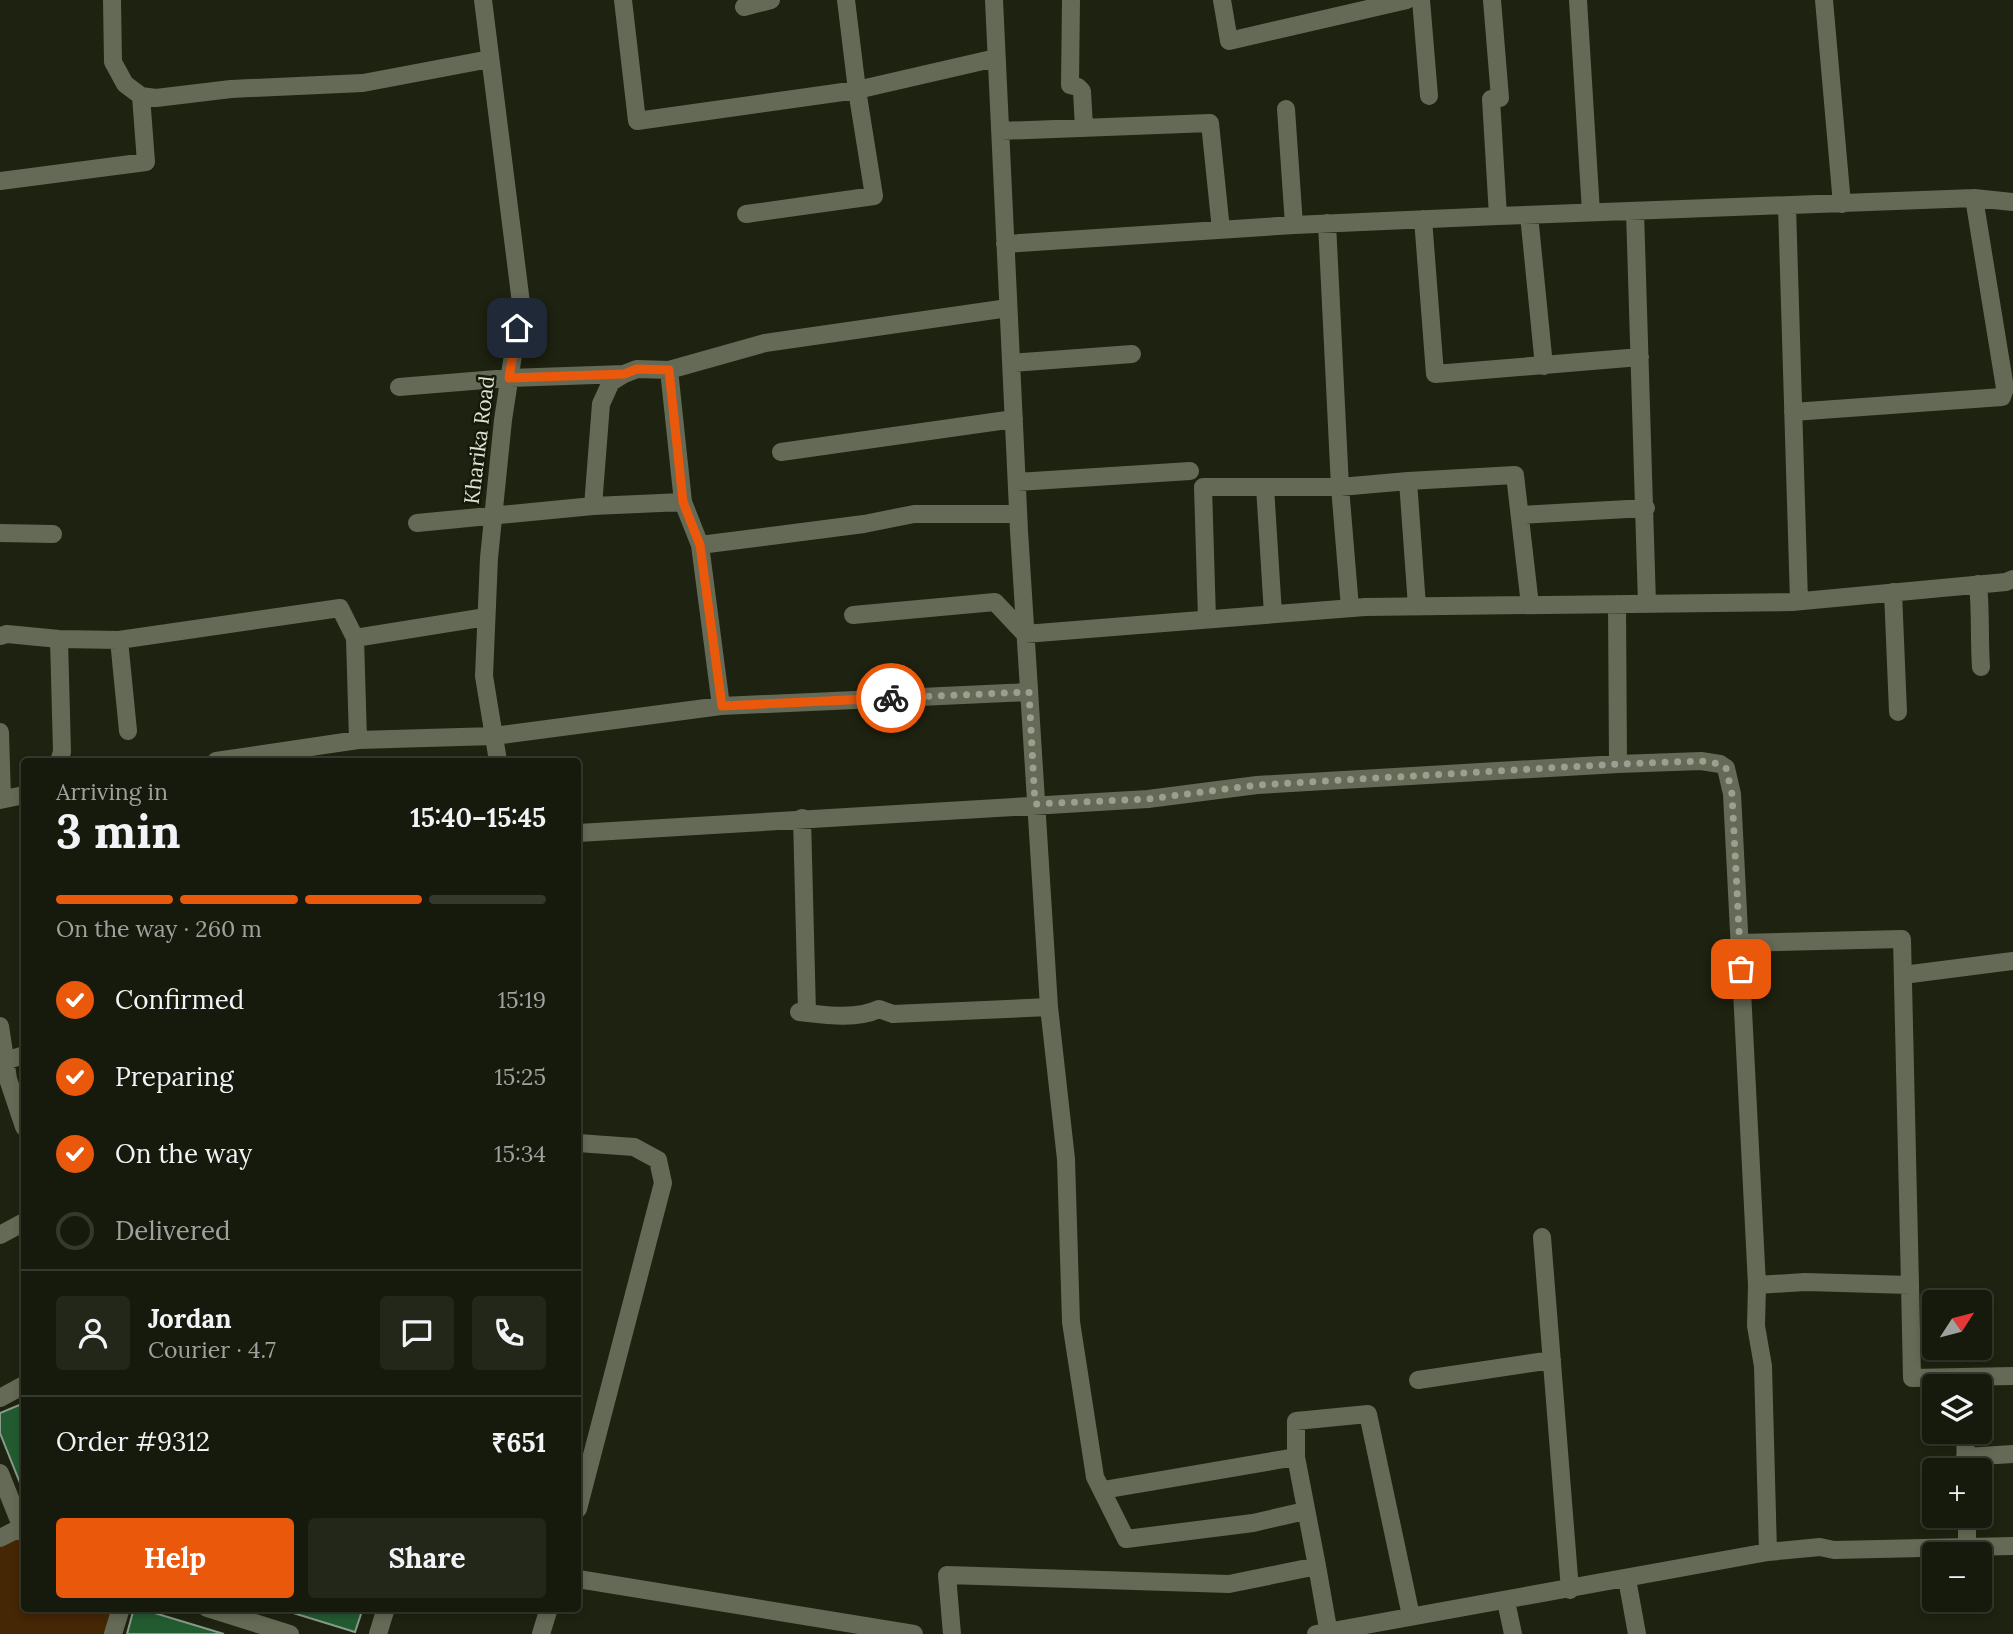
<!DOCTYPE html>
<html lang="en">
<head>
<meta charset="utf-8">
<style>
	:root { --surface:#161a0c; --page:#23271a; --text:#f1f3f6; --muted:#9ea19d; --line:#35382d; --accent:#ea580c }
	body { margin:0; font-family:Lora,serif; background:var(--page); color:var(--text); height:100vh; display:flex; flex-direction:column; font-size:26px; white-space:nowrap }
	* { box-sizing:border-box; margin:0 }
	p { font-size:23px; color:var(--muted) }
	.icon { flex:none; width:38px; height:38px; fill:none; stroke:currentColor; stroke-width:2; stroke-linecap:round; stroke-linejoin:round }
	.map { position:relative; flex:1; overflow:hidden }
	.side { position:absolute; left:21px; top:758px; width:560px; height:854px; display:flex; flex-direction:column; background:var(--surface); border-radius:7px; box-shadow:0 4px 10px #0003,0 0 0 2px var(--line) }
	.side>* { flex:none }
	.needle { width:46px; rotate:54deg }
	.tools { position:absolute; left:1922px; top:1290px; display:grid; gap:14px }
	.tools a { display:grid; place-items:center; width:70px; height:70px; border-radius:7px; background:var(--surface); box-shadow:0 4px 10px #0003,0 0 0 2px var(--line); font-size:35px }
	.pin { position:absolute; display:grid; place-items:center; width:60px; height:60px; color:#fff; margin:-30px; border-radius:14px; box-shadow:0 4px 10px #0006 }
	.courier { position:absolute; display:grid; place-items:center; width:70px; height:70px; margin:-35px; border:5px solid #ea580c; border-radius:50%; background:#fff; color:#222; box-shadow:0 2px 9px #0007 }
	.head em { font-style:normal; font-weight:700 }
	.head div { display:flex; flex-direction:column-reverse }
	.head { display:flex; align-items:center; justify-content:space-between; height:119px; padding:0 35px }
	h1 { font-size:46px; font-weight:700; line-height:52px }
	.bar { display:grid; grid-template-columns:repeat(4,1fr); gap:10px 7px; align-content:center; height:84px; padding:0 35px }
	.bar i { height:9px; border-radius:5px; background:var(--line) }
	.bar .current { background:var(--accent) }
	.bar p { grid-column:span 4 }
	.line { display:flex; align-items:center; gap:18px; padding:0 35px; border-top:2px solid var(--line) }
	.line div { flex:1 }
	.round { display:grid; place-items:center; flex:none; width:74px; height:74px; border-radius:7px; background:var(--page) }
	ol { padding:0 35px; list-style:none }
	li { display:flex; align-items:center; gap:21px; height:77px }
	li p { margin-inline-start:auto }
	li .icon { padding:7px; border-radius:50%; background:var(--accent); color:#fff; stroke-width:4 }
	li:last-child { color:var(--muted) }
	li i { width:38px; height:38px; border:4px solid var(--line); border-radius:50% }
	.primary-button { display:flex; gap:14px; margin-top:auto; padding:14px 35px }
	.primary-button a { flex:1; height:80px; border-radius:7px; background:var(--accent); color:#fff; font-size:28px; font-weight:700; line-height:80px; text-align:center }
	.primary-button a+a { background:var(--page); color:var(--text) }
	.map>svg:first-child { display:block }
</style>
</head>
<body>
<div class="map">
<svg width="2013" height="1634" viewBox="0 0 2013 1634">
	<rect width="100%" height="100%" fill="#1e2210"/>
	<!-- green -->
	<path fill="#452605" d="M18,1536L24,1553V1608H112L104,1634H0V1545Z"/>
	<!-- building -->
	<path fill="#235b30" stroke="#889b8b" stroke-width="2" d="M24,1403V1493L0,1433V1413Z
		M134,1608H138L224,1634H127Z
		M277,1608H363L355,1632Z"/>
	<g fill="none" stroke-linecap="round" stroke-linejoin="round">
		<!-- minor -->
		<path stroke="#646a55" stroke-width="18" d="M112,0L113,62L125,84L141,96L156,98L231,89L363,83L490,59
			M483,0L521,303L503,420L489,558L484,676L498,761
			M623,0L637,121L857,90L996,58
			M994,0L1019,531L1049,1007L1066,1159L1071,1322L1095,1477L1126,1539L1253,1523L1305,1511
			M1071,0L1070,85L1078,87L1082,91L1084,128
			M1222,0L1229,41L1407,0
			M1421,0L1429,96
			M1578,0L1591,212
			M1824,0L1842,204
			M744,7L771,0
			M1286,109L1294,225
			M1000,131L1210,123L1221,230
			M0,181L146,162L141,96
			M1787,206L1799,601
			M1635,211L1647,604
			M746,214L874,196L857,90L846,0
			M1529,215L1544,366
			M1498,216L1974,198L2013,202
			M1423,219L1435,374L1640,357
			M1327,223L1340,487L1350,608
			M1005,244L1294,225L1498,216L1491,99L1500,98L1492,0
			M1011,363L1132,354
			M399,387L509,378L624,374
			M1793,412L2002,397L2005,388L1974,198
			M781,452L1014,419
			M1408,481L1515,475L1530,605
			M1017,482L1190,471
			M1265,487L1273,614
			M593,506L601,404L611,382L624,374L637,369L669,370L765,343L1008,308
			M1520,515L1646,508
			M417,523L593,506L683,502
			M0,533L53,534
			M700,545L864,524L914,514H1018
			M1978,584C1981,612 1979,639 1981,667
			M1893,592L1898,712
			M1617,604L1618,764
			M853,615L995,602L1025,634L1365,607L1792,602L2006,582L2013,579
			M1207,619L1203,487H1340L1408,481L1417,606
			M0,636L7,634L59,639L119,640L128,731
			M59,639L62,752L59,761
			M119,640L340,608L355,638
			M721,706L1029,692
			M0,732L2,799
			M358,740L355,638L486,617
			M216,761L358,740L494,736L721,706L700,545L683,502L669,370
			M0,800L24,795
			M802,818L807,1013
			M578,833L1148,799L1257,785L1618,764L1701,761L1720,764L1726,768L1732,794L1757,1285L1756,1326L1763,1366L1768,1552L1820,1547L1834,1550L2013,1546
			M1739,943L1902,939L1910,1285L1805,1282L1757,1285
			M1903,975L2013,961
			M799,1012C825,1015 855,1020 879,1009L893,1014L1049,1007
			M0,1026L8,1079L24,1127
			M5,1061L24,1055
			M578,1143L634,1147L658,1160L663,1183L578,1509
			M0,1235L24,1222
			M1542,1237L1570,1590
			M1910,1285L1912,1378L2013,1376
			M1418,1380L1552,1360
			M0,1398L24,1385
			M1965,1432L1966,1470
			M1296,1457V1421L1368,1414L1411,1616
			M1965,1457L2013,1454
			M0,1473L24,1533
			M1967,1516V1547
			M0,1538L22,1527
			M1317,1566L1329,1634
			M578,1579L914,1634
			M1627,1579L1637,1634
			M1506,1601L1513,1634
			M207,1608L290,1634
			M113,1634L121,1608
			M378,1634L386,1608
			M541,1634L549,1608
			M952,1634L947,1575L1229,1584L1317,1566L1296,1457L1103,1490
			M1316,1634L1768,1552"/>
	</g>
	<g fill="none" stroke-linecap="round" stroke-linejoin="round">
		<!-- done -->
		<path stroke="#9b9f91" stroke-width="7" stroke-dasharray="0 12.6" d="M891,698L1029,692L1035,804L1148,799L1257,785L1618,764L1701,761L1720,764L1726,768L1732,794L1741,969"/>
		<!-- route -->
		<path stroke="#ea580c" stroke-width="9" d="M517,328L509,378L624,374L637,369L669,370L683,502L700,545L722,706L891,698"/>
	</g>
	<g text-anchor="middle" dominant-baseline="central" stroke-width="5" stroke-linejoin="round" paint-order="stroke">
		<!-- street labels -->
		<g font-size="21" fill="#dfe3d7" stroke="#151907">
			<text transform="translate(479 440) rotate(-83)">Kharika Road</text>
		</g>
	</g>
</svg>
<div class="tools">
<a><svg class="needle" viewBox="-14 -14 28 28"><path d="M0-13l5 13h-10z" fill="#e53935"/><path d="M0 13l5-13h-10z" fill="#9ea19d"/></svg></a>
<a><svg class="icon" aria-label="layers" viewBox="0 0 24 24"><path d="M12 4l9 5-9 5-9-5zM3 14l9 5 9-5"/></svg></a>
<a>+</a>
<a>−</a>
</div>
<div class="pin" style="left:1741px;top:969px;background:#ea580c"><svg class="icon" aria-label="bag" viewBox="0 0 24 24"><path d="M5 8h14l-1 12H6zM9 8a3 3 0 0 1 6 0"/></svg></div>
<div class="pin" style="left:517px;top:328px;background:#1f2937"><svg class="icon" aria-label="home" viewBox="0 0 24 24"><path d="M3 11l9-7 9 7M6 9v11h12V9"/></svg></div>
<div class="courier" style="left:891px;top:698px"><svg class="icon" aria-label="bike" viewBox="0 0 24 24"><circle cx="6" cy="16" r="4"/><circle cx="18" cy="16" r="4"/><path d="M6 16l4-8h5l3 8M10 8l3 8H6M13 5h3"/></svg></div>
<section class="side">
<div class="head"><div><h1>3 min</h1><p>Arriving in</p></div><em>15:40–15:45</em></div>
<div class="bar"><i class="current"></i><i class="current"></i><i class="current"></i><i></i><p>On the way · 260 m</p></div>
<ol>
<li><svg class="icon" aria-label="check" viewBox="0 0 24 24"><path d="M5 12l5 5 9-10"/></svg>Confirmed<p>15:19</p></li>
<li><svg class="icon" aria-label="check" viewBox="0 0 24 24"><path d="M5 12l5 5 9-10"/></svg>Preparing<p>15:25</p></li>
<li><svg class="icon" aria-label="check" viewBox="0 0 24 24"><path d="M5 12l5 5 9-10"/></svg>On the way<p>15:34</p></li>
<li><i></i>Delivered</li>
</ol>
<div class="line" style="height:126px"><a class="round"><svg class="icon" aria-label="person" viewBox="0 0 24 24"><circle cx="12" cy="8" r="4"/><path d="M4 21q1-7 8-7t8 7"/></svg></a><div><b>Jordan</b><p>Courier · 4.7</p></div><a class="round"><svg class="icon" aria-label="chat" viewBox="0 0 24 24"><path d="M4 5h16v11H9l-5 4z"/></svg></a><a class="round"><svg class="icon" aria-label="phone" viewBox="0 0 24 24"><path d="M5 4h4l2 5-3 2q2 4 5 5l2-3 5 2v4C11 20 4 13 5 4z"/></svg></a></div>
<div class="line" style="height:91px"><div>Order #9312</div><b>₹651</b></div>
<div class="primary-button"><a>Help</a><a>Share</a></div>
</section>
</div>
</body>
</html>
